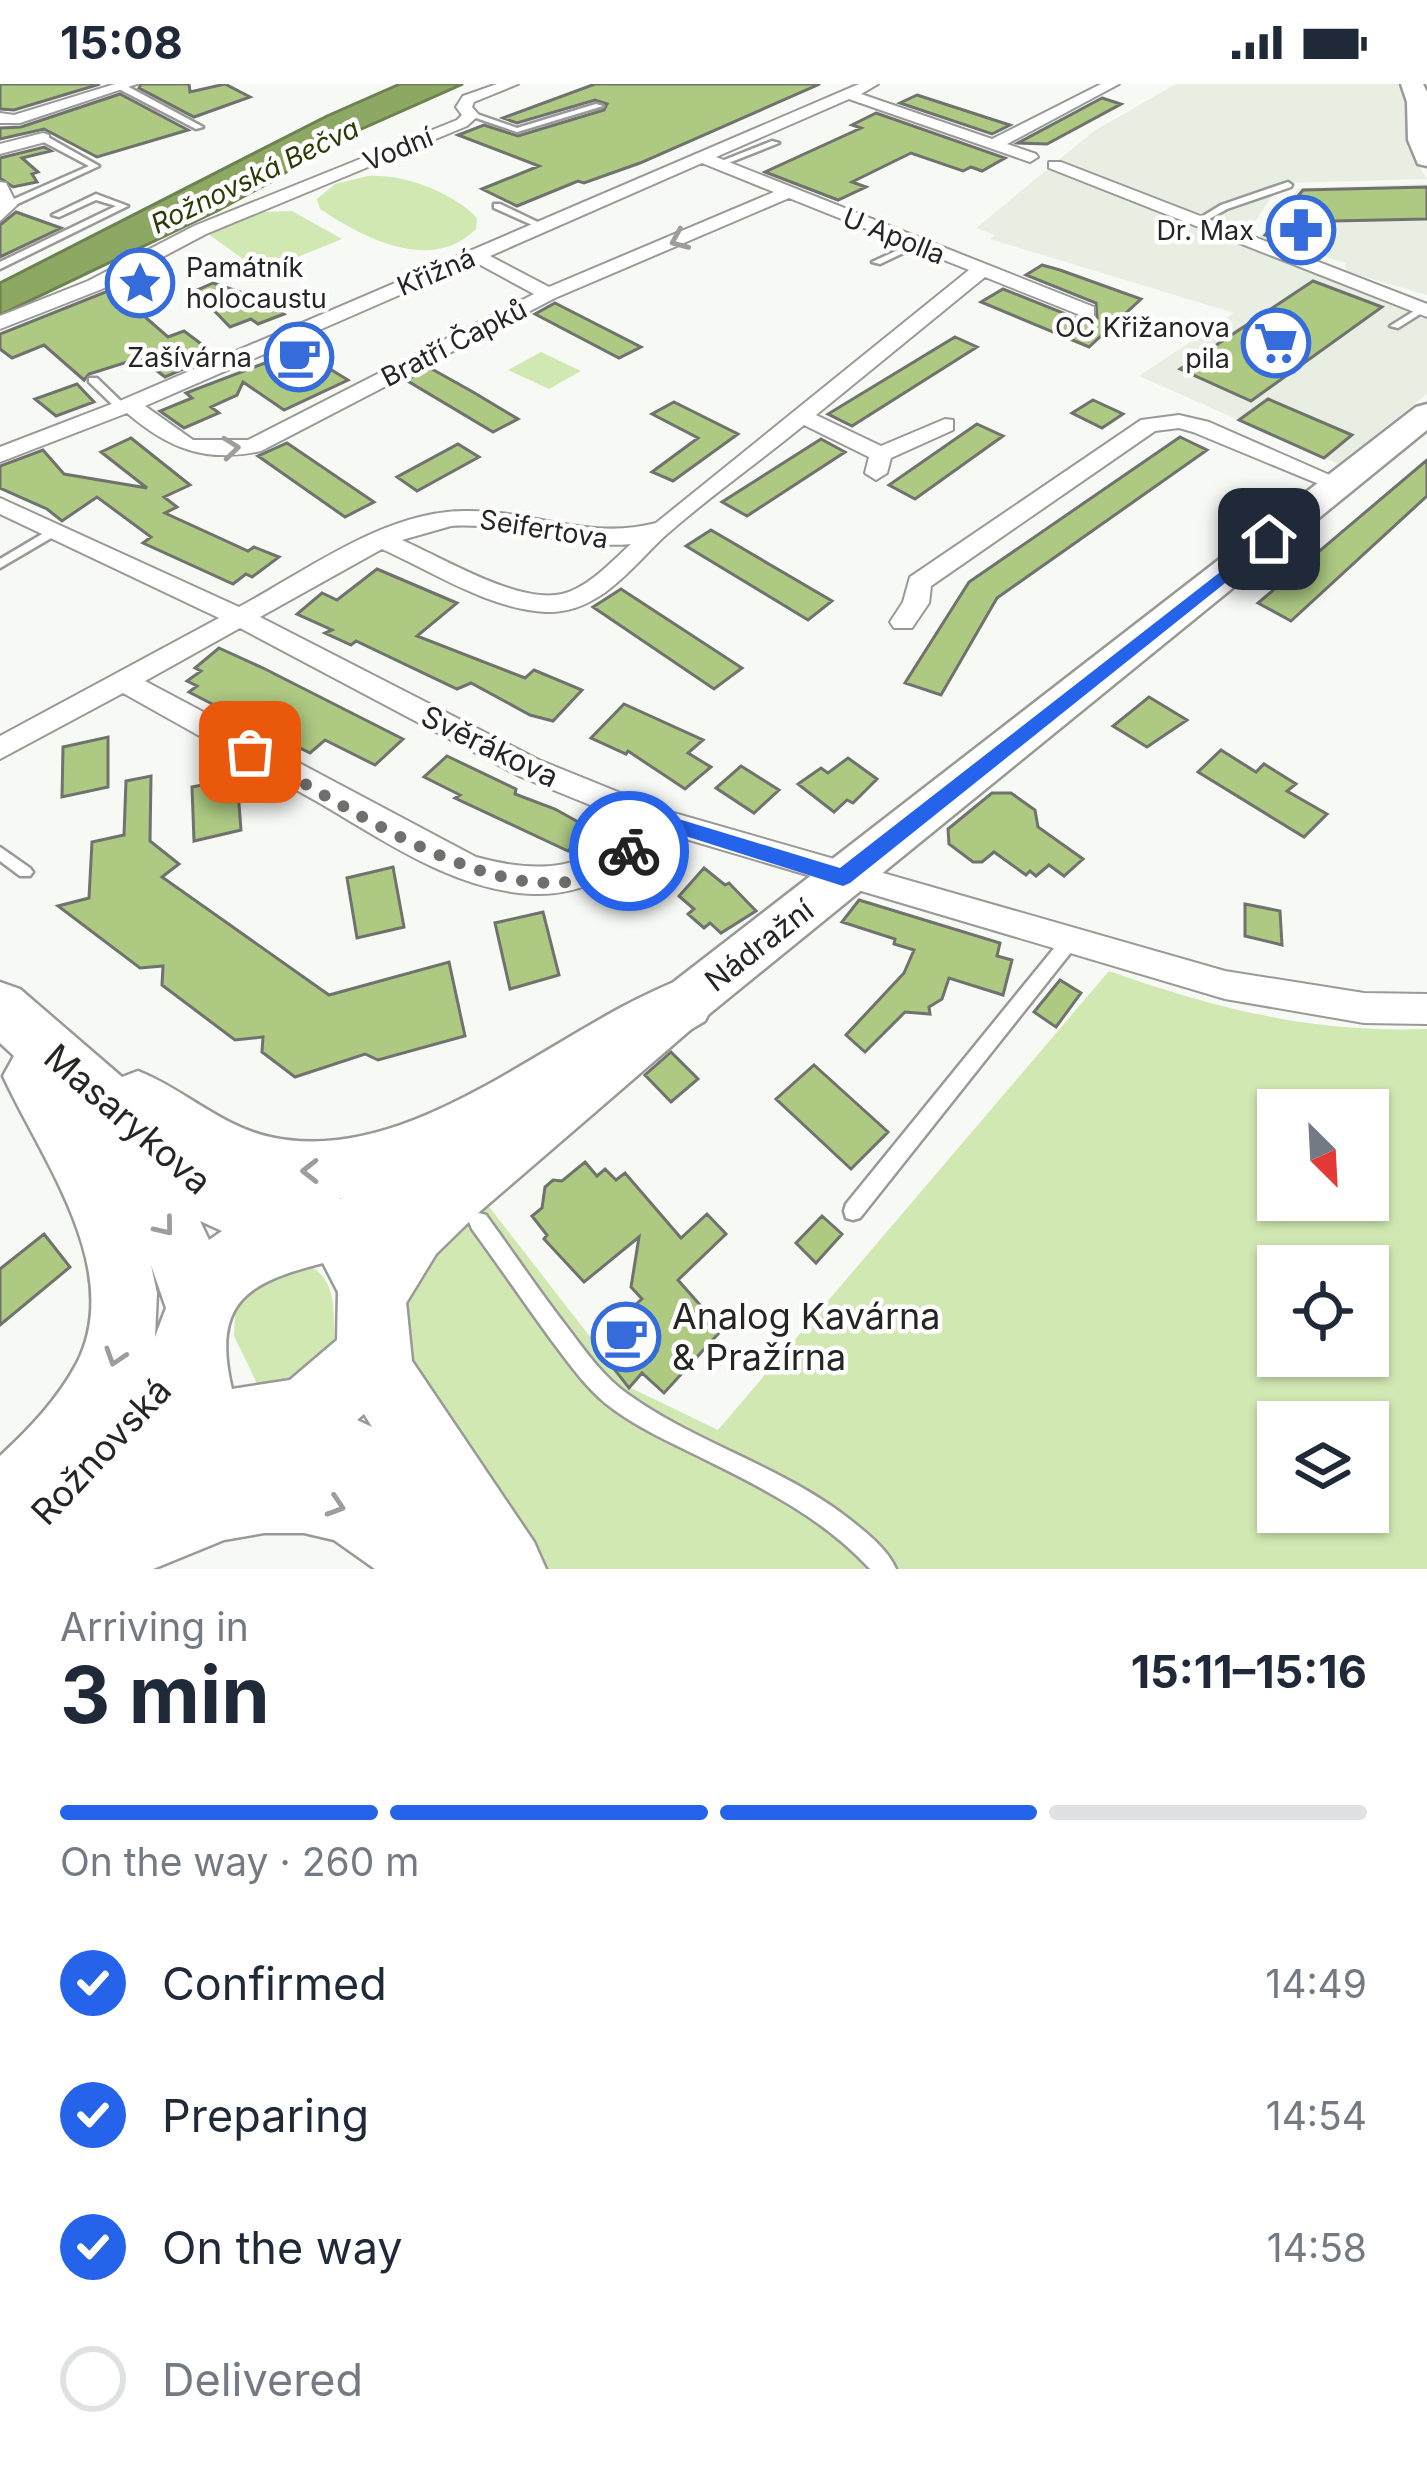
<!DOCTYPE html>
<html lang="en">
<head>
<meta charset="utf-8">
<style>
	:root { --surface:#fff; --page:#f2f2f3; --text:#1f2937; --muted:#747a83; --line:#e0e1e3; --accent:#2563eb }
	body { margin:0; font-family:Inter,sans-serif; background:var(--page); color:var(--text); height:100vh; display:flex; flex-direction:column; font-size:45px; white-space:nowrap }
	* { box-sizing:border-box; margin:0 }
	p { font-size:39px; color:var(--muted) }
	.icon { flex:none; width:66px; height:66px; fill:none; stroke:currentColor; stroke-width:2; stroke-linecap:round; stroke-linejoin:round }
	.map { position:relative; height:1485px; overflow:hidden }
	.drawer { display:flex; flex-direction:column; background:var(--surface); flex:1 }
	.drawer>* { flex:none }
	.needle { width:78px; rotate:156deg }
	.buttons { position:absolute; left:1257px; top:1005px; display:grid; gap:24px }
	.buttons a { display:grid; place-items:center; width:132px; height:132px; border-radius:0px; background:var(--surface); box-shadow:0 3px 9px #0004; font-size:60px }
	.pin { position:absolute; display:grid; place-items:center; width:102px; height:102px; color:#fff; margin:-51px; border-radius:24px; box-shadow:0 6px 18px #0006 }
	.courier { position:absolute; display:grid; place-items:center; width:120px; height:120px; margin:-60px; border:9px solid #2563eb; border-radius:50%; background:#fff; color:#222; box-shadow:0 3px 15px #0007 }
	.summary em { font-style:normal; font-weight:700 }
	.summary div { display:flex; flex-direction:column-reverse }
	.summary { display:flex; align-items:center; justify-content:space-between; height:204px; padding:0 60px }
	h1 { font-size:78px; font-weight:700; line-height:90px }
	.bar { display:grid; grid-template-columns:repeat(4,1fr); gap:18px 12px; align-content:center; height:144px; padding:0 60px }
	.bar i { height:15px; border-radius:9px; background:var(--line) }
	.bar .active { background:var(--accent) }
	.bar p { grid-column:span 4 }
	ol { padding:0 60px; list-style:none }
	li { display:flex; align-items:center; gap:36px; height:132px }
	li p { margin-inline-start:auto }
	li .icon { padding:12px; border-radius:50%; background:var(--accent); color:#fff; stroke-width:4 }
	li:last-child { color:var(--muted) }
	li i { width:66px; height:66px; border:6px solid var(--line); border-radius:50% }
	.status { display:flex; justify-content:space-between; align-items:center; height:84px; padding:0 60px; background:var(--surface); direction:ltr }
	.status svg { height:33px; fill:currentColor }
	.map>svg:first-child { display:block }
</style>
</head>
<body>
<div class="status"><b>15:08</b><svg viewBox="0 0 49 12"><path d="M0 12V9h3v3zM5 12V6h3v6zM10 12V3h3v9zM15 12V0h3v12zM26 1h20v11H26zM47 4h2v5h-2z"/></svg></div>
<div class="map">
<svg width="1427" height="1485" viewBox="0 0 1427 1485">
	<rect width="100%" height="100%" fill="#f7f9f5"/>
	<!-- built -->
	<path fill="#e9eee3" d="M1176,0H1399L1407,12V62L1427,95L1287,99L1271,113L1247,151L1427,233V310L1338,380L1139,292L1234,229L990,155L995,151L976,144L1094,47Z
		M1427,100V211L1351,189L1345,186L1346,179L1309,168L1301,170L1259,154L1299,104Z"/>
	<!-- green -->
	<path fill="#d2e8b3" fill-rule="evenodd" d="M368,92C404,90 452,108 477,134L476,145C431,190 364,154 320,125L317,115L335,100Z
		M292,127L342,155L261,188L207,149L259,128Z
		M541,268L581,287L549,305L508,286Z
		M1109,887C1217,925 1311,949 1427,945V1485H544L401,1286L405,1208L437,1163L487,1120L629,1303L718,1346ZM1278,1026H1368V1116H1278ZM1278,1182H1368V1272H1278ZM1278,1338H1368V1428H1278Z
		M302,1179C345,1193 330,1240 336,1276L262,1310L234,1252L236,1206Z"/>
	<!-- water -->
	<path fill="#8da863" stroke="#6e8150" stroke-width="3" d="M400,0H463L321,63L278,94L217,127L0,231V199L327,32Z"/>
	<!-- building -->
	<path fill="#adc982" stroke="#70726e" stroke-width="3" d="M0,0H100L14,26L0,25Z
		M141,0H189L190,8L225,0L250,13L194,33L139,4Z
		M595,0H820L640,79L584,99L578,97L517,122L482,105L539,82L458,51L484,41L518,52L604,26L607,20L595,16L517,39L503,34Z
		M120,10L188,46L97,73L44,45L0,55V44L21,43Z
		M917,11L988,34L1010,41L992,50L900,19Z
		M1102,14L1121,20L1047,60L1018,59Z
		M876,29L1005,74L982,87L971,83L963,87L911,69L852,98L866,103L838,116L765,88L861,44L852,41Z
		M44,63L51,67L22,74L38,88L32,90L37,98L13,103L0,94V74Z
		M1427,103V135L1333,137L1309,168L1265,151L1303,106Z
		M16,128L61,144L0,173V141Z
		M1042,181L1060,186L1141,215L1089,263L981,218L1003,205L1078,235L1097,234L1096,219L1026,191Z
		M1313,197L1382,223L1251,317L1180,285Z
		M213,199L264,216L284,230L258,240L251,235L230,243L195,207Z
		M113,205L168,253L184,247L216,271L165,293L140,274L89,290L84,296L44,261L12,274L0,265V250Z
		M555,219L641,263L619,274L535,230Z
		M955,253L977,263L852,342L828,330Z
		M299,266L348,296L284,326L243,298L237,311L211,323L219,329L184,344L160,327L192,314L186,309Z
		M430,284L473,308L518,335L493,348L406,296Z
		M77,300L94,318L56,332L35,315Z
		M1268,315L1352,351L1324,374L1239,336Z
		M1093,316L1123,330L1102,344L1072,329Z
		M674,318L738,350L673,397L652,388L698,354L652,330Z
		M977,340L1003,352L915,415L889,401Z
		M1180,353L1207,366L997,514L941,611L905,599L969,498Z
		M131,354L190,401L164,413L177,423L165,429L248,467L254,463L279,473L252,493L246,490L233,500L143,459L151,453L97,413L62,437L47,425L0,404V382L43,366L64,390L147,404L101,368Z
		M821,355L845,368L747,432L722,418Z
		M287,359L374,418L345,433L258,372Z
		M458,360L479,373L417,407L397,393Z
		M1427,376V412L1291,537L1258,519Z
		M711,446L832,517L808,536L686,462Z
		M377,485L457,519L417,552L525,594L534,586L582,606L553,637L530,631L471,599L457,605L356,557L351,561L325,549L332,546L297,530L322,509L337,516Z
		M621,505L742,584L714,605L593,523Z
		M219,564L265,585L403,655L375,681L325,656L310,669L247,638L189,608L197,602L187,597L201,587L195,584Z
		M1149,613L1187,636L1147,663L1113,642Z
		M624,620L703,656L688,669L711,683L685,705L628,667L626,670L591,654Z
		M108,653V703L62,713L63,663Z
		M1221,666L1256,688L1264,680L1296,700L1287,707L1327,730L1304,753L1198,688Z
		M447,672L516,705L515,710L555,725L607,754L586,767L574,761L568,767L455,714L460,711L424,693Z
		M848,674L877,695L853,719L847,716L834,728L798,700L821,684L828,689Z
		M741,682L779,706L754,729L716,704Z
		M151,692L150,757L179,780L162,793L329,911L449,878L465,952L378,976L365,970L295,993L262,968L263,953L235,956L162,901L163,882L140,884L58,822L89,814L92,758L124,751L126,697Z
		M237,694L241,746L194,757L192,703Z
		M992,709H1011L1035,726L1038,743L1083,775L1064,792L1049,781L1036,792L1030,787L1026,791L994,768L982,778H973L949,760L948,745Z
		M393,783L404,843L357,854L347,794Z
		M704,784L725,801L729,799L756,827L721,849L710,839L704,844L688,830L694,825L679,812Z
		M859,816L1000,859L997,872L1012,876L1003,911L949,894L942,915L929,923L930,930L905,928L865,968L846,951L904,889L914,866L894,860L895,855L842,838Z
		M1245,820L1280,827L1282,861L1245,852Z
		M543,828L559,891L510,905L495,839Z
		M1060,896L1081,909L1056,943L1034,928Z
		M671,968L698,995L671,1018L645,991Z
		M814,981L888,1048L851,1085L776,1015Z
		M585,1078L597,1092L605,1085L616,1096L625,1089L681,1154L707,1130L726,1150L678,1196L701,1222L696,1228L718,1250L664,1309L642,1289L629,1304L593,1258L642,1215L631,1203L639,1153L584,1198L544,1155L547,1151L532,1132L542,1124L545,1103L553,1096L562,1097Z
		M822,1132L842,1150L816,1179L796,1159Z
		M44,1150L70,1183L0,1241V1185Z"/>
	<g fill="none" stroke-linecap="round" stroke-linejoin="round">
		<defs>
			<path id="lane" d="M119,1H125L203,43L196,45L119,5Z
				M596,20L603,22L517,48L467,31L474,29L517,44Z
				M40,52H46L99,82L11,123H5V119L89,82L40,56Z
				M772,57L779,59L721,82L714,80Z
				M1288,98L1292,101L1291,103L1227,125L1202,139L1195,137L1221,121Z
				M96,110L128,122L0,185V178L116,122L96,116L59,133L52,131Z
				M494,120H500L546,142L539,144L494,124Z
				M913,159L920,161L880,180L872,178Z
				M1422,222L1427,225L1425,227L1398,244L1390,242Z
				M89,294H97L126,322V326H118L89,298Z
				M54,443L60,447L58,450L0,484V475Z
				M0,763L30,784L33,788L30,792H20L0,777Z
				M1070,850L1076,852L1078,857L1076,862L860,1134L853,1136L846,1134L844,1127L846,1120L1064,852Z
				M479,1129L486,1131C513,1168 539,1207 567,1243C585,1267 604,1294 629,1311C699,1361 785,1383 853,1438C869,1451 888,1466 896,1485H870C823,1434 763,1404 702,1374C672,1359 640,1345 613,1325C589,1308 570,1281 552,1257C525,1220 499,1182 472,1145L469,1138L472,1131Z"/>
			<path id="street" d="M115,0H137L20,39H0V29L14,31Z
				M497,0H518L474,18L472,23L479,31L467,42L206,150L102,205L0,245V232L88,197L194,142L457,36L462,31L456,23L463,12Z
				M859,0H878L861,10L992,55L1101,0H1119L1007,60L1036,70L1038,73L1030,78L849,15L716,73L1094,223V231H1080L985,193L816,331L881,362L945,335L953,336V346L891,374L887,389L876,396L865,389L869,373L804,341C759,378 709,413 666,451C633,481 600,530 546,528C489,525 433,488 382,465L260,533L539,676L660,725L1225,887L1364,909L1427,910V940L1364,939L1225,915L659,747C626,786 586,812 533,810C454,807 382,755 316,717C251,681 187,645 123,609L0,675V652L219,534L0,430V414L239,523C308,486 385,427 465,427C532,426 589,457 656,439L969,186L789,114L555,214L261,367C206,379 169,365 127,329L0,378V363L122,316ZM702,79L774,108L549,203L490,172ZM475,178L534,210L248,356H193L145,322ZM451,442C513,438 569,466 631,460C612,477 588,504 562,510C518,520 443,474 402,456ZM240,544L519,692L632,738C588,788 538,790 476,773L145,597Z
				M43,49L49,51V57L0,70V60Z
				M1049,78H1061L1427,220V233L1049,84Z
				M0,98L6,99L17,121L0,137Z
				M1179,331L1209,338L1350,400L1339,407L1331,405L1193,348L1179,344L1155,347L931,502L929,519L912,544H894L890,538L903,518L910,493L1141,336Z"/>
			<path id="secondary" d="M1401,0H1423L1427,8V82L1418,80L1408,56L1407,18Z
				M1427,320V346L703,935L478,1129L436,1170L392,1242L371,1251L350,1242L341,1221L378,1156L333,1176L313,1167L304,1147L313,1127L347,1112L474,1029L493,1021L513,1030L667,903L1416,323Z"/>
			<path id="primary" d="M685,894L705,901L714,919L705,937C587,1006 473,1081 339,1115L375,1138L388,1157L405,1208L412,1277L534,1458L546,1485H375L334,1456L304,1449H264L224,1456L153,1485H0V1372C29,1345 58,1315 77,1279C125,1185 41,1075 3,992L14,972L0,959V898L20,905L122,993L138,987C184,1005 220,1042 270,1053C414,1085 558,940 685,894ZM200,1137L222,1147L209,1156ZM323,1179L338,1208L337,1256L290,1296L232,1305C211,1217 249,1198 323,1179ZM151,1181L166,1224L155,1253L157,1209ZM364,1330L372,1343L357,1336Z"/>
		</defs>
		<!-- lane casing -->
		<use href="#lane" stroke="#999a97" stroke-width="5"/>
		<!-- street casing -->
		<use href="#street" stroke="#999a97" stroke-width="4"/>
		<!-- secondary casing -->
		<use href="#secondary" stroke="#999a97" stroke-width="5"/>
		<!-- primary casing -->
		<use href="#primary" stroke="#999a97" stroke-width="5"/>
		<!-- lane -->
		<use href="#lane" fill="#fff" fill-rule="evenodd"/>
		<!-- street -->
		<use href="#street" fill="#fff" fill-rule="evenodd"/>
		<!-- secondary -->
		<use href="#secondary" fill="#fff" fill-rule="evenodd"/>
		<!-- primary -->
		<use href="#primary" fill="#fff" fill-rule="evenodd"/>
	</g>
	<!-- one-way arrows -->
	<defs><path id="oneway-chevron" d="M-2-3.5L2.5 0L-2 3.5" fill="none" stroke-width="1.6" stroke-linecap="round" stroke-linejoin="round" transform="scale(3)"/></defs>
	<g stroke="#9d9d9c">
		<use href="#oneway-chevron" transform="translate(679 156) rotate(157)"/>
		<use href="#oneway-chevron" transform="translate(231 364) rotate(-6)"/>
		<use href="#oneway-chevron" transform="translate(310 1087) rotate(-180)"/>
		<use href="#oneway-chevron" transform="translate(165 1143) rotate(51)"/>
		<use href="#oneway-chevron" transform="translate(115 1273) rotate(108)"/>
		<use href="#oneway-chevron" transform="translate(336 1422) rotate(18)"/>
	</g>
	<!-- route -->
	<path fill="#2563eb" d="M1269,450L1275,452V459L850,799L843,802L657,743L636,772H622L619,767L646,729L652,727L840,784Z"/>
	<g fill="none" stroke-linecap="round" stroke-linejoin="round">
		<!-- done -->
		<path stroke="#6e706d" stroke-width="12" stroke-dasharray="0 21.6" d="M250,668C332,713 486,821 582,795C597,791 617,776 629,767"/>
	</g>
	<!-- icons -->
	<defs>
		<symbol id="pharmacy-ring" viewBox="-11 -11 22 22"><circle r="9.5" fill="#fff" stroke="#356bda" stroke-width="1.5"/><path d="M-2-6h4v4h4v4h-4v4h-4v-4h-4v-4h4Z" fill="#356bda"/></symbol>
		<symbol id="sight-ring" viewBox="-11 -11 22 22"><circle r="9.5" fill="#fff" stroke="#356bda" stroke-width="1.5"/><path d="M0-6L1.8-2.2L6-1.7L2.9 1.2L3.7 5.4L0 3.3L-3.7 5.4L-2.9 1.2L-6-1.7L-1.8-2.2Z" fill="#356bda"/></symbol>
		<symbol id="supermarket-ring" viewBox="-11 -11 22 22"><circle r="9.5" fill="#fff" stroke="#356bda" stroke-width="1.5"/><path d="M-6-5.5h2.5l.6 2H6L4.5 2H-2.5L-4.4-4H-6ZM-1.5 3.2a1.3 1.3 0 1 0 .1 0ZM3 3.2a1.3 1.3 0 1 0 .1 0Z" fill="#356bda"/></symbol>
		<symbol id="cafe-ring" viewBox="-11 -11 22 22"><circle r="9.5" fill="#fff" stroke="#356bda" stroke-width="1.5"/><path d="M-5.5-4.5H6V0H3Q3 3.5 0 3.5H-2.5Q-5.5 3.5-5.5 0ZM3-3.2v2h1.7v-2ZM-6 4.5H4V6H-6Z" fill="#356bda"/></symbol>
	</defs>
	<g fill-rule="evenodd">
		<use href="#pharmacy-ring" x="1263" y="108" width="76" height="76"/>
		<use href="#sight-ring" x="102" y="161" width="76" height="76"/>
		<use href="#supermarket-ring" x="1238" y="221" width="76" height="76"/>
		<use href="#cafe-ring" x="261" y="235" width="76" height="76"/>
		<use href="#cafe-ring" x="588" y="1215" width="76" height="76"/>
	</g>
	<g text-anchor="middle" dominant-baseline="central" stroke-width="9" stroke-linejoin="round" paint-order="stroke">
		<!-- far-street labels -->
		<g font-size="27" fill="#252624" stroke="#fff">
			<text transform="translate(398 65) rotate(-22)">Vodní</text>
			<text transform="translate(894 152) rotate(22)">U Apolla</text>
			<text transform="translate(436 188) rotate(-23)">Křižná</text>
			<text transform="translate(454 259) rotate(-27)">Bratří Čapků</text>
			<text transform="translate(544 445) rotate(9)">Seifertova</text>
		</g>
		<!-- far-water labels -->
		<g font-size="27" font-style="italic" fill="#2a3b05" stroke="#fff">
			<text transform="translate(255 92) rotate(-26)">Rožnovská Bečva</text>
		</g>
		<!-- far-poi labels -->
		<g font-size="27" fill="#252624" stroke="#fff" text-anchor="end">
			<text x="1254" y="146">Dr. Max</text>
			<text x="186" y="183" text-anchor="start">Památník<tspan x="186" dy="31">holocaustu</tspan></text>
			<text x="1230" y="243">OC Křižanova<tspan x="1230" dy="31">pila</tspan></text>
			<text x="252" y="273">Zašívárna</text>
		</g>
		<!-- street labels -->
		<g font-size="30" fill="#252624" stroke="#fff">
			<text transform="translate(490 662) rotate(26)">Svěrákova</text>
			<text transform="translate(759 861) rotate(-38)">Nádražní</text>
		</g>
		<!-- near-street labels -->
		<g font-size="36" fill="#252624" stroke="#fff">
			<text transform="translate(128 1035) rotate(41)">Masarykova</text>
			<text transform="translate(101 1367) rotate(-47)">Rožnovská</text>
		</g>
		<!-- near-poi labels -->
		<g font-size="36" fill="#252624" stroke="#fff" text-anchor="start">
			<text x="672" y="1232">Analog Kavárna<tspan x="672" dy="41">&amp; Pražírna</tspan></text>
		</g>
	</g>
</svg>
<div class="buttons">
<a><svg class="needle" viewBox="-14 -14 28 28"><path d="M0-13l5 13h-10z" fill="#e53935"/><path d="M0 13l5-13h-10z" fill="#747a83"/></svg></a>
<a><svg class="icon" aria-label="locate" viewBox="0 0 24 24"><circle cx="12" cy="12" r="6"/><path d="M12 2v4M12 18v4M2 12h4M18 12h4"/></svg></a>
<a><svg class="icon" aria-label="layers" viewBox="0 0 24 24"><path d="M12 4l9 5-9 5-9-5zM3 14l9 5 9-5"/></svg></a>
</div>
<div class="pin" style="left:250px;top:668px;background:#ea580c"><svg class="icon" aria-label="bag" viewBox="0 0 24 24"><path d="M5 8h14l-1 12H6zM9 8a3 3 0 0 1 6 0"/></svg></div>
<div class="pin" style="left:1269px;top:455px;background:#1f2937"><svg class="icon" aria-label="home" viewBox="0 0 24 24"><path d="M3 11l9-7 9 7M6 9v11h12V9"/></svg></div>
<div class="courier" style="left:629px;top:767px"><svg class="icon" aria-label="bike" viewBox="0 0 24 24"><circle cx="6" cy="16" r="4"/><circle cx="18" cy="16" r="4"/><path d="M6 16l4-8h5l3 8M10 8l3 8H6M13 5h3"/></svg></div>
</div>
<section class="drawer">
<div class="summary"><div><h1>3 min</h1><p>Arriving in</p></div><em>15:11–15:16</em></div>
<div class="bar"><i class="active"></i><i class="active"></i><i class="active"></i><i></i><p>On the way · 260 m</p></div>
<ol>
<li><svg class="icon" aria-label="check" viewBox="0 0 24 24"><path d="M5 12l5 5 9-10"/></svg>Confirmed<p>14:49</p></li>
<li><svg class="icon" aria-label="check" viewBox="0 0 24 24"><path d="M5 12l5 5 9-10"/></svg>Preparing<p>14:54</p></li>
<li><svg class="icon" aria-label="check" viewBox="0 0 24 24"><path d="M5 12l5 5 9-10"/></svg>On the way<p>14:58</p></li>
<li><i></i>Delivered</li>
</ol>
</section>
</body>
</html>
